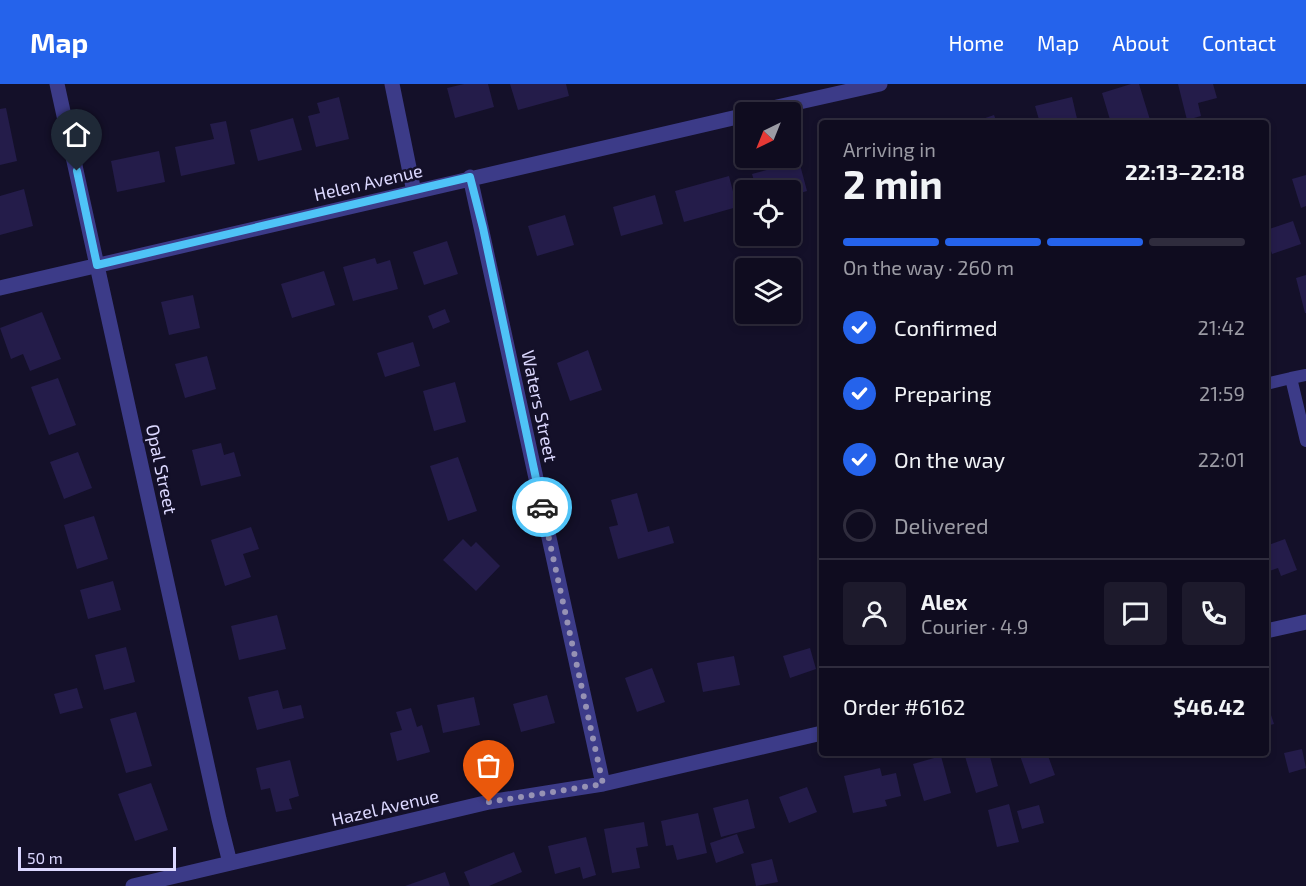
<!DOCTYPE html>
<html lang="en">
<head>
<meta charset="utf-8">
<style>
	:root { --surface:#0f0c1f; --page:#1d1a2c; --text:#f1f3f6; --muted:#9b9ba4; --line:#2f2c3d; --accent:#2563eb }
	body { margin:0; font-family:"Exo 2",sans-serif; background:var(--page); color:var(--text); height:100vh; display:flex; flex-direction:column; font-size:22px; white-space:nowrap }
	* { box-sizing:border-box; margin:0 }
	p { font-size:20px; color:var(--muted) }
	.icon { flex:none; width:33px; height:33px; fill:none; stroke:currentColor; stroke-width:2; stroke-linecap:round; stroke-linejoin:round }
	.map { position:relative; flex:1; overflow:hidden }
	.sheet { position:absolute; left:819px; top:36px; width:450px; height:636px; display:flex; flex-direction:column; background:var(--surface); border-radius:6px; box-shadow:0 3px 9px #0003,0 0 0 2px var(--line) }
	.sheet>* { flex:none }
	.needle { width:39px; rotate:223deg }
	.tools { position:absolute; left:735px; top:18px; display:grid; gap:12px }
	.tools a { display:grid; place-items:center; width:66px; height:66px; border-radius:6px; background:var(--surface); box-shadow:0 3px 9px #0003,0 0 0 2px var(--line); font-size:30px }
	.scale { position:absolute; left:18px; bottom:15px; width:158px; box-sizing:border-box; padding-left:6px; border:3px solid #dcd8ff; border-top:0; font-size:16px; line-height:21px; white-space:nowrap; color:#dcd8ff; -webkit-text-stroke:4px #141029; paint-order:stroke }
	.pin { position:absolute; display:grid; place-items:center; width:51px; height:51px; color:#fff; margin:-62px -26px; border-radius:50% 50% 50% 0; rotate:-45deg; box-shadow:0 0 6px #0007 }
	.pin .icon { rotate:45deg }
	.courier { position:absolute; display:grid; place-items:center; width:60px; height:60px; margin:-30px; border:4px solid #4fc3f7; border-radius:50%; background:#fff; color:#222; box-shadow:0 2px 8px #0007 }
	.head em { font-style:normal; font-weight:700 }
	.head div { display:flex; flex-direction:column-reverse }
	.head { display:flex; align-items:center; justify-content:space-between; height:102px; padding:0 24px }
	h1 { font-size:39px; font-weight:700; line-height:45px }
	.bar { display:grid; grid-template-columns:repeat(4,1fr); gap:9px 6px; align-content:center; height:72px; padding:0 24px }
	.bar i { height:8px; border-radius:4px; background:var(--line) }
	.bar .current { background:var(--accent) }
	.bar p { grid-column:span 4 }
	.line { display:flex; align-items:center; gap:15px; padding:0 24px; border-top:2px solid var(--line) }
	.line div { flex:1 }
	.round { display:grid; place-items:center; flex:none; width:63px; height:63px; border-radius:6px; background:var(--page) }
	ol { padding:0 24px; list-style:none }
	li { display:flex; align-items:center; gap:18px; height:66px }
	li p { margin-inline-start:auto }
	li .icon { padding:6px; border-radius:50%; background:var(--accent); color:#fff; stroke-width:4 }
	li:last-child { color:var(--muted) }
	li i { width:33px; height:33px; border:3px solid var(--line); border-radius:50% }
	header { display:flex; align-items:center; gap:36px; box-sizing:border-box; height:84px; padding:0 30px; background:var(--accent); color:#fff }
	header strong { font-size:28px }
	nav { display:flex; gap:33px; margin-inline-start:auto; font-size:21px }
	.map>svg:first-child { display:block }
</style>
</head>
<body>
<header>
<strong>Map</strong>
<nav><a>Home</a><a>Map</a><a>About</a><a>Contact</a></nav>
</header>
<div class="map">
<svg width="1306" height="802" viewBox="0 0 1306 802">
	<rect width="100%" height="100%" fill="#141029"/>
	<!-- building -->
	<path fill="#241c4a" d="M464,0H488L494,23L455,34L447,4Z
		M510,0H566L569,12L518,26Z
		M1131,0H1139L1151,39H1111L1102,9Z
		M1178,0H1213L1217,14L1198,19L1201,32L1187,36Z
		M339,13L349,55L316,63L308,32L320,29L317,19Z
		M1072,13L1078,39H1040L1035,22Z
		M6,24L17,77L0,81V25Z
		M994,31L997,39H971Z
		M293,34L302,66L258,77L250,46Z
		M226,37L235,80L181,92L175,63L214,55L210,40Z
		M159,67L165,98L117,108L111,77Z
		M799,77L807,107L790,112V106H757L752,90Z
		M1306,91V122L1301,124L1292,95Z
		M729,92L737,123L684,138L675,107Z
		M24,105L33,142L0,151V112Z
		M655,111L663,140L621,152L613,123Z
		M565,131L574,161L537,172L528,142Z
		M1293,137L1301,160L1272,170L1266,153V146Z
		M447,157L458,190L424,201L413,168Z
		M375,174L377,180L390,176L398,205L353,217L343,183Z
		M324,187L335,221L292,234L281,200Z
		M1306,191V229H1305L1296,194Z
		M193,211L200,244L169,251L161,218Z
		M445,225L450,238L433,245L428,232Z
		M42,228L61,275L30,287L23,270L11,275L0,244Z
		M413,258L420,282L385,293L377,269Z
		M588,266L602,306L570,317L557,279Z
		M207,272L216,305L185,314L175,280Z
		M58,294L76,341L49,351L31,303Z
		M455,298L466,338L434,347L423,307Z
		M221,359L224,371L234,368L241,392L201,402L192,366Z
		M78,368L92,404L64,415L50,378Z
		M458,373L477,427L448,437L430,382Z
		M637,409L648,448L669,442L674,459L618,475L609,443L618,441L611,416Z
		M94,432L108,475L77,485L64,441Z
		M251,443L259,465L243,470L251,493L225,502L211,456Z
		M463,455L471,463L476,458L500,482L476,507L443,476Z
		M1285,455L1297,486L1281,492L1278,484L1266,488V462Z
		M113,497L121,526L88,535L80,506Z
		M277,531L286,565L239,576L231,542Z
		M126,563L135,598L104,606L95,571Z
		M810,564L816,585L790,594L783,572Z
		M734,572L740,601L703,608L697,579Z
		M652,584L665,618L637,628L625,594Z
		M77,604L83,624L60,630L54,610Z
		M278,606L283,625L301,621L304,634L257,646L248,613Z
		M547,611L555,639L521,648L513,620Z
		M474,613L480,641L443,649L437,621Z
		M1266,616L1274,640L1266,642Z
		M411,624L417,643L422,641L430,668L397,677L390,649L402,646L396,628Z
		M136,628L152,682L126,689L110,635Z
		M1302,665L1306,684L1289,689L1284,669Z
		M964,669H989L998,702L976,709Z
		M1019,669H1047L1055,691L1030,700Z
		M941,672L951,709L924,717L913,680Z
		M290,676L299,712L289,715L292,725L276,728L270,704L261,706L256,684Z
		M880,684L882,692L896,689L901,712L885,716L887,722L853,729L844,692Z
		M151,699L168,746L135,757L118,710Z
		M807,703L817,728L789,739L779,713Z
		M748,715L755,744L721,753L713,724Z
		M1009,720L1019,758L997,763L988,726Z
		M1039,721L1044,739L1022,745L1017,727Z
		M698,729L707,769L677,776L673,761L666,762L661,737Z
		M644,738L648,762L636,764L640,784L612,789L604,745Z
		M737,750L744,769L716,779L710,759Z
		M586,753L596,791L583,795L580,783L555,790L548,762Z
		M514,768L522,788L489,802H470L464,788Z
		M772,775L778,798L756,802L751,780Z
		M445,788L450,802H405Z"/>
	<g fill="none" stroke-linecap="round" stroke-linejoin="round">
		<!-- lane -->
		<path stroke="#3c3b88" stroke-width="12" d="M1306,291L1291,294L1306,357
			M1266,300L1291,294"/>
		<!-- street -->
		<path stroke="#3c3b88" stroke-width="15" d="M57,0L219,735L230,779
			M392,0L414,108
			M755,28L880,0
			M470,93L603,700
			M0,204L746,31
			M1266,547L1306,538
			M133,802L489,718L603,700L822,649"/>
	</g>
	<g fill="none" stroke-linecap="round" stroke-linejoin="round">
		<!-- done -->
		<path stroke="#9692b4" stroke-width="6" stroke-dasharray="0 10.8" d="M489,718L603,700L542,423"/>
		<!-- route -->
		<path stroke="#4fc3f7" stroke-width="8" d="M77,87L97,181L470,93L483,144L542,423"/>
	</g>
	<g text-anchor="middle" dominant-baseline="central" stroke-width="5" stroke-linejoin="round" paint-order="stroke">
		<!-- street labels -->
		<g font-size="18" fill="#dcd8ff" stroke="#141029">
			<text transform="translate(368 98) rotate(-13)">Helen Avenue</text>
			<text transform="translate(540 322) rotate(78)">Waters Street</text>
			<text transform="translate(162 385) rotate(78)">Opal Street</text>
			<text transform="translate(385 723) rotate(-13)">Hazel Avenue</text>
		</g>
	</g>
</svg>
<div class="tools">
<a><svg class="needle" viewBox="-14 -14 28 28"><path d="M0-13l5 13h-10z" fill="#e53935"/><path d="M0 13l5-13h-10z" fill="#9b9ba4"/></svg></a>
<a><svg class="icon" aria-label="locate" viewBox="0 0 24 24"><circle cx="12" cy="12" r="6"/><path d="M12 2v4M12 18v4M2 12h4M18 12h4"/></svg></a>
<a><svg class="icon" aria-label="layers" viewBox="0 0 24 24"><path d="M12 4l9 5-9 5-9-5zM3 14l9 5 9-5"/></svg></a>
</div>
<div class="scale">50 m</div>
<div class="pin" style="left:489px;top:718px;background:#ea580c"><svg class="icon" aria-label="bag" viewBox="0 0 24 24"><path d="M5 8h14l-1 12H6zM9 8a3 3 0 0 1 6 0"/></svg></div>
<div class="pin" style="left:77px;top:87px;background:#1f2937"><svg class="icon" aria-label="home" viewBox="0 0 24 24"><path d="M3 11l9-7 9 7M6 9v11h12V9"/></svg></div>
<div class="courier" style="left:542px;top:423px"><svg class="icon" aria-label="car" viewBox="0 0 24 24"><path d="M5 17H2v-5l4-1 3-4h7l3 4 3 1v5h-3M9 17h6M6 11h13"/><circle cx="7" cy="17" r="2"/><circle cx="17" cy="17" r="2"/></svg></div>
<section class="sheet">
<div class="head"><div><h1>2 min</h1><p>Arriving in</p></div><em>22:13–22:18</em></div>
<div class="bar"><i class="current"></i><i class="current"></i><i class="current"></i><i></i><p>On the way · 260 m</p></div>
<ol>
<li><svg class="icon" aria-label="check" viewBox="0 0 24 24"><path d="M5 12l5 5 9-10"/></svg>Confirmed<p>21:42</p></li>
<li><svg class="icon" aria-label="check" viewBox="0 0 24 24"><path d="M5 12l5 5 9-10"/></svg>Preparing<p>21:59</p></li>
<li><svg class="icon" aria-label="check" viewBox="0 0 24 24"><path d="M5 12l5 5 9-10"/></svg>On the way<p>22:01</p></li>
<li><i></i>Delivered</li>
</ol>
<div class="line" style="height:108px"><a class="round"><svg class="icon" aria-label="person" viewBox="0 0 24 24"><circle cx="12" cy="8" r="4"/><path d="M4 21q1-7 8-7t8 7"/></svg></a><div><b>Alex</b><p>Courier · 4.9</p></div><a class="round"><svg class="icon" aria-label="chat" viewBox="0 0 24 24"><path d="M4 5h16v11H9l-5 4z"/></svg></a><a class="round"><svg class="icon" aria-label="phone" viewBox="0 0 24 24"><path d="M5 4h4l2 5-3 2q2 4 5 5l2-3 5 2v4C11 20 4 13 5 4z"/></svg></a></div>
<div class="line" style="height:78px"><div>Order #6162</div><b>$46.42</b></div>
</section>
</div>
</body>
</html>
